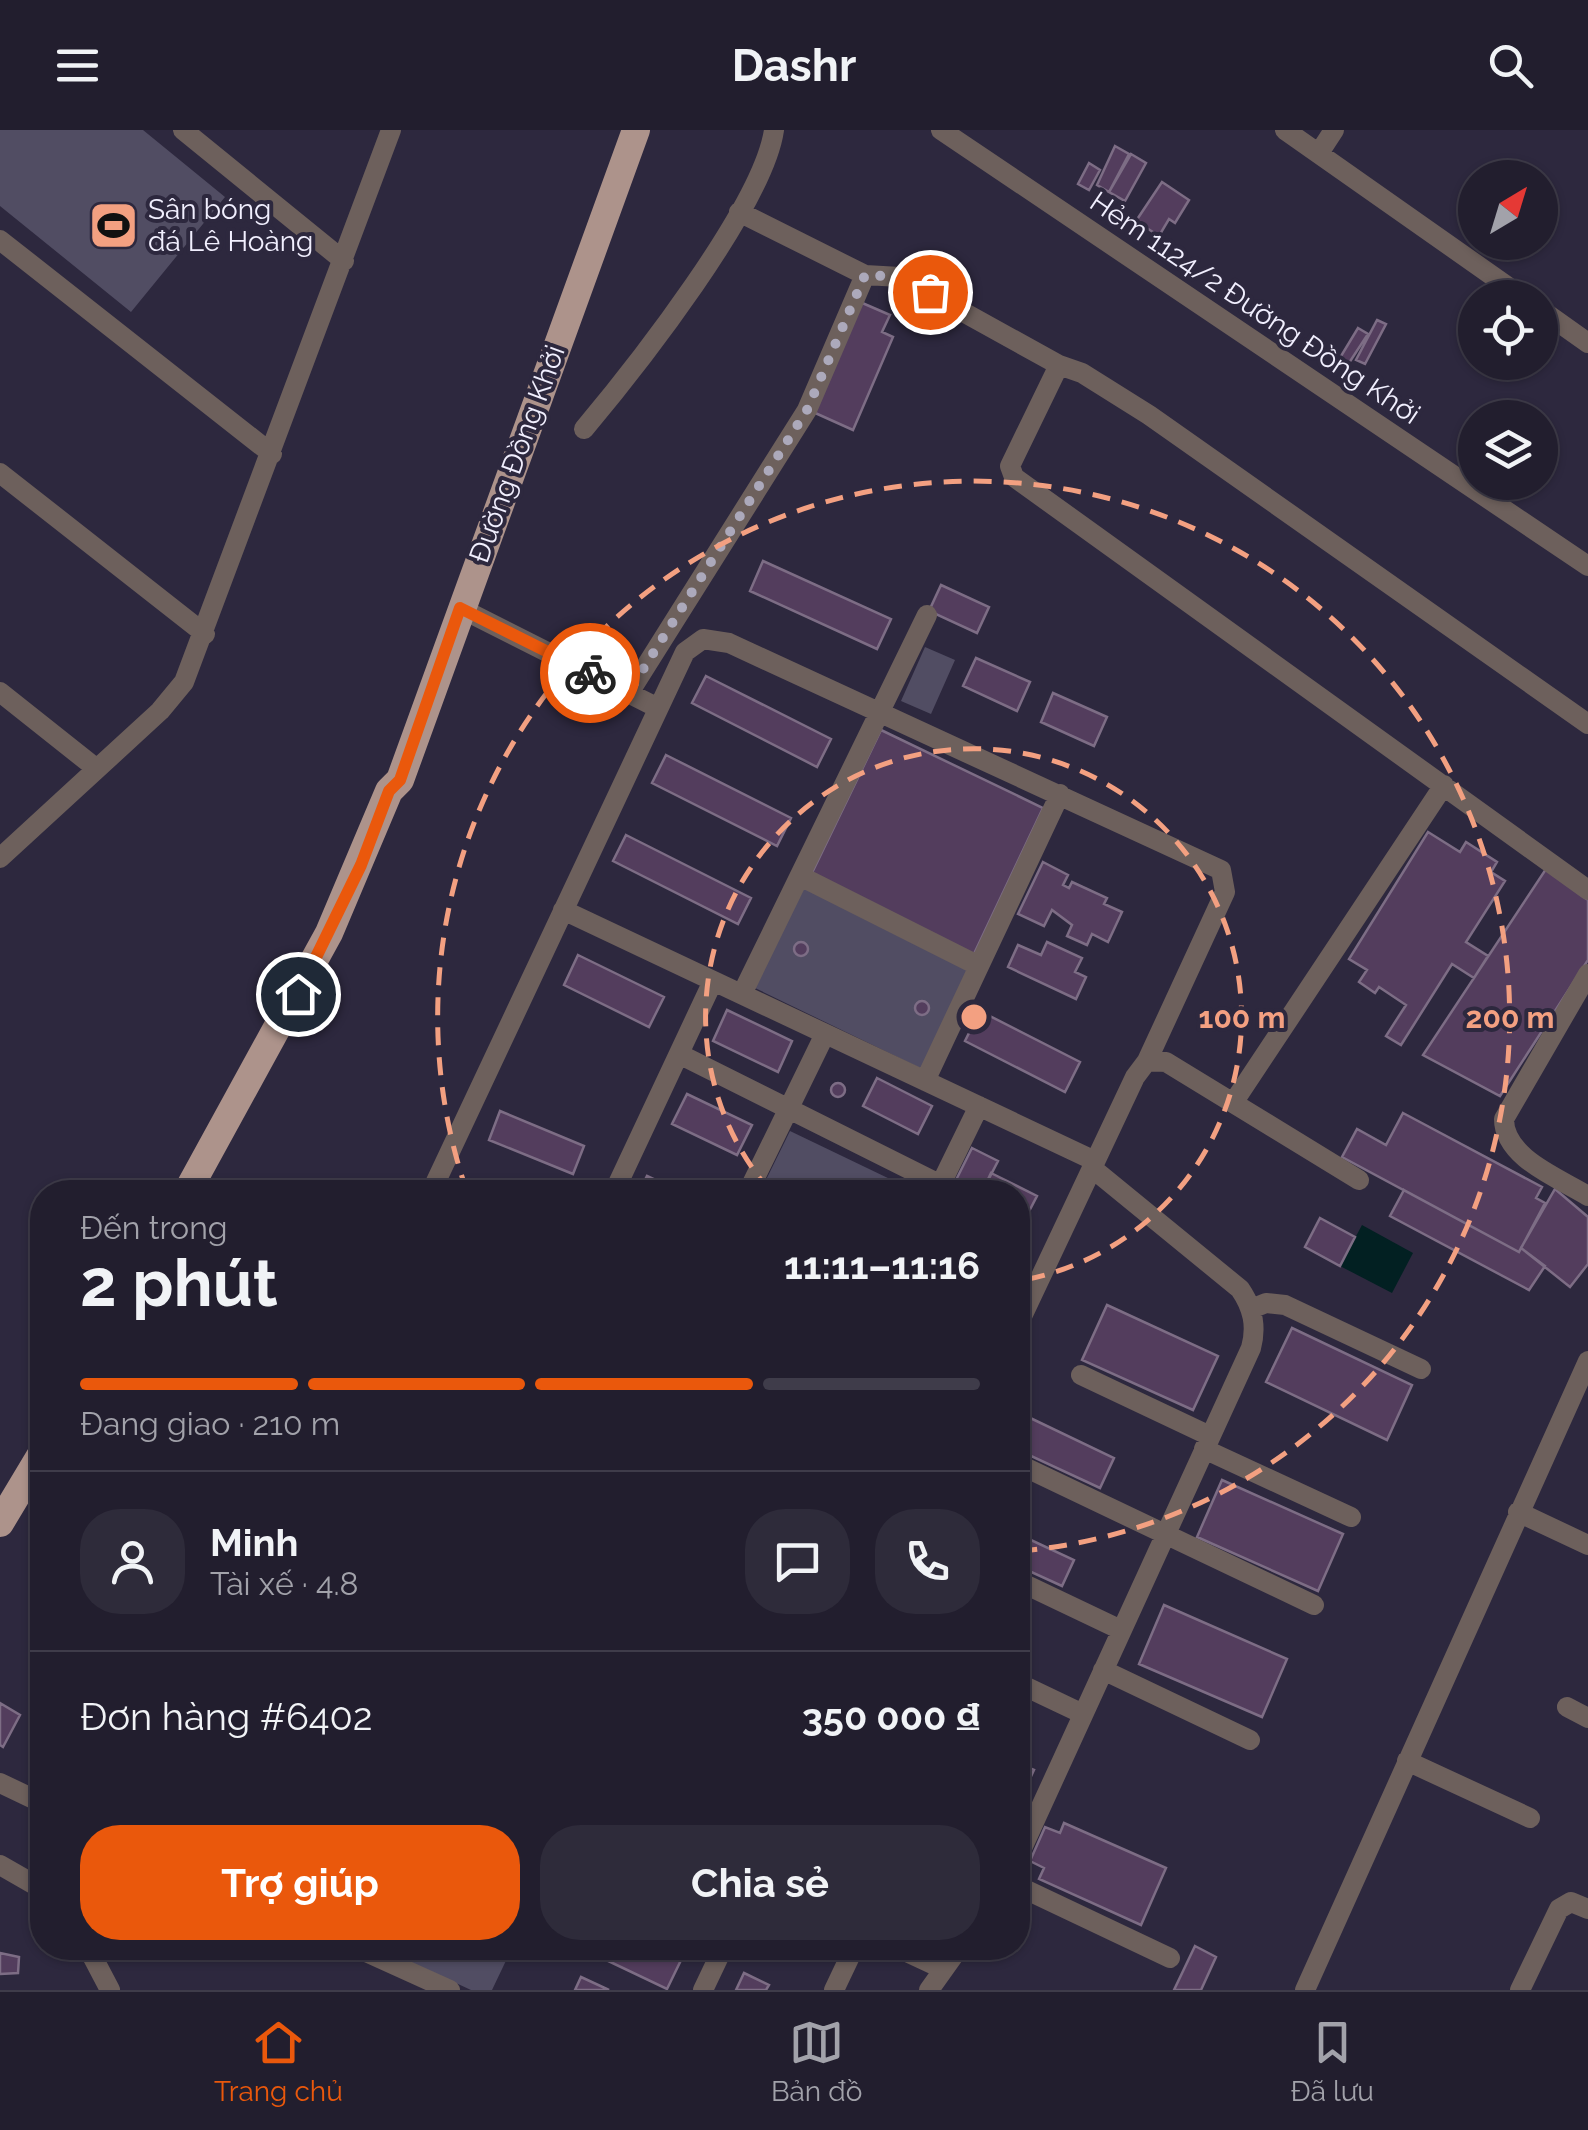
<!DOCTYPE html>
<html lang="vi">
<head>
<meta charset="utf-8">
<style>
	:root { --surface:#221e2e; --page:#2e2b3a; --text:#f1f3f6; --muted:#a2a2aa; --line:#3f3c4a; --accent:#ea580c }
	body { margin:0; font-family:Raleway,sans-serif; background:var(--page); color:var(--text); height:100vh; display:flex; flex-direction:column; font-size:38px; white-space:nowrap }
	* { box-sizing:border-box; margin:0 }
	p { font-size:32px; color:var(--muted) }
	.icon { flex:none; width:55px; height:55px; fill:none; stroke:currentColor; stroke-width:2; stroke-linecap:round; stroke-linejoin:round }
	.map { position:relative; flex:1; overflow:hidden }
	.drawer { position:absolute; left:30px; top:1050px; width:1000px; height:780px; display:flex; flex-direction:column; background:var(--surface); border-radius:40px; box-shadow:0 2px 8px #0004,0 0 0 2px var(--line) }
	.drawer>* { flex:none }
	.needle { width:65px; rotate:38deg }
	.tools { position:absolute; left:1458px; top:30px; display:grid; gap:20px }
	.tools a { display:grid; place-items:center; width:100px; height:100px; border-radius:50%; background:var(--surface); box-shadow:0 2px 8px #0004,0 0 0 2px var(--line); font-size:50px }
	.pin { position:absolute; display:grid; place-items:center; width:85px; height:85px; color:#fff; margin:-42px; border:5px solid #fff; border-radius:50%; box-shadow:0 2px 10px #0007 }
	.courier { position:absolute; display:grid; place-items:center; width:100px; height:100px; margin:-50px; border:8px solid #ea580c; border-radius:50%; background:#fff; color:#222; box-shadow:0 2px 12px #0007 }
	.head em { font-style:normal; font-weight:700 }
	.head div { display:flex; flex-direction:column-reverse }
	.head { display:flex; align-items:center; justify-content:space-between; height:170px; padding:0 50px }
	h1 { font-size:65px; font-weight:700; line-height:75px }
	.bar { display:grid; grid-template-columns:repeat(4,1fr); gap:15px 10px; align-content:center; height:120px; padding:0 50px }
	.bar i { height:12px; border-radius:8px; background:var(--line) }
	.bar .current { background:var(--accent) }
	.bar p { grid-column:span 4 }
	.line { display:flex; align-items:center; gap:25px; padding:0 50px; border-top:2px solid var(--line) }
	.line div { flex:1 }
	.round { display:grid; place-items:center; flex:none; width:105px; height:105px; border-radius:40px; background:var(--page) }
	.primary-button { display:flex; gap:20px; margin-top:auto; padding:20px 50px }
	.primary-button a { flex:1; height:115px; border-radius:40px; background:var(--accent); color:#fff; font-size:40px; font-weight:700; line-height:115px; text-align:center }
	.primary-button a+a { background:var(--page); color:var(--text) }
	header { display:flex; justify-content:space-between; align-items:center; height:130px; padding:0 50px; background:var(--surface); font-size:45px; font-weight:700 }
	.dock { display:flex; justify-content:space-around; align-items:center; height:140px; border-top:2px solid var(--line); background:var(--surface); font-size:28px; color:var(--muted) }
	.dock a { display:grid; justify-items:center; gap:5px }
	.dock .current { color:var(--accent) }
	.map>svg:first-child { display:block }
</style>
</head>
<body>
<header><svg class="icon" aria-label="menu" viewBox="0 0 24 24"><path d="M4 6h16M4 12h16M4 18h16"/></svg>Dashr<svg class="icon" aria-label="search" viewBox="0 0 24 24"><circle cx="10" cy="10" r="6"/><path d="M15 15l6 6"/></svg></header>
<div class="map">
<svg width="1588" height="1860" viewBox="0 0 1588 1860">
	<rect width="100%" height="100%" fill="#2d283e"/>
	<!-- green -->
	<path fill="#514d63" d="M0,0H143L225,67L131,182L0,76Z
		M925,517L955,530L931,584L901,571Z
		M804,757L971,838L922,939L755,858Z
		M790,1001L917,1062H760Z
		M380,1818H512L492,1860H471Z"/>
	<!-- water -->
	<path fill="#022022" d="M1362,1095L1413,1123L1392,1163L1340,1136Z"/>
	<!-- building -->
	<path fill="#533d5d" stroke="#7d6d85" stroke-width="2.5" d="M1115,16L1129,24L1109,62L1097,55Z
		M1131,24L1146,33L1125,71L1109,62Z
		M1089,33L1100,40L1089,60L1078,54Z
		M1162,52L1189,70L1175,93L1169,89L1159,106L1136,91Z
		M860,172L890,185L882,202L893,207L853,300L813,282Z
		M1377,190L1386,194L1365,234L1356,230Z
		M1358,198L1368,204L1347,236L1338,231Z
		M763,431L891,489L877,519L750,461Z
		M941,455L989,477L977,503L929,481Z
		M976,528L1030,552L1017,581L963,556Z
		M706,546L831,609L817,637L692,573Z
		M1053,563L1107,587L1094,616L1041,592Z
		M881,600L1043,678L973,826L810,747Z
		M666,625L791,688L777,716L652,653Z
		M1428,702L1460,722L1466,712L1497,732L1491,742L1505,751L1466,812L1488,826L1474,848L1452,834L1401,915L1386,906L1406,875L1379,857L1375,863L1359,852L1367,840L1349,829Z
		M626,705L751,768L738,794L613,731Z
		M1043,732L1068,745L1063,755L1069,758L1072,752L1107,768L1104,774L1122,782L1108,812L1092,804L1087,815L1067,806L1072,795L1052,780L1044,796L1018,784Z
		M1546,739L1588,770V830L1500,966L1423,925Z
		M794 819a7 7 0 1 1 14 0a7 7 0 1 1-14 0Z
		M1047,812L1082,828L1075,842L1086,847L1076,869L1008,837L1018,815L1041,825Z
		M578,825L664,867L649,897L564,855Z
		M915 878a7 7 0 1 1 14 0a7 7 0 1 1-14 0Z
		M727,880L792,911L778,942L713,911Z
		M980,881L1080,932L1065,962L965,911Z
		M877,948L932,976L918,1004L863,976Z
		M831 960a7 7 0 1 1 14 0a7 7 0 1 1-14 0Z
		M687,964L752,995L737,1025L672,994Z
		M500,981L584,1016L573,1044L489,1010Z
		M1403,983L1542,1057L1536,1068L1545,1073L1519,1122L1342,1027L1357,999L1386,1015Z
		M972,1018L998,1031L982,1062H956L951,1060Z
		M991,1043L1037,1066L1025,1089L1018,1085V1062H982Z
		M647,1046L681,1062H639Z
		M1555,1059L1588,1087V1134L1570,1157L1521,1118Z
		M1404,1060L1519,1122L1521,1118L1545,1136L1529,1160L1390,1086Z
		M1320,1088L1355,1107L1340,1136L1305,1117Z
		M1107,1175L1218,1226L1193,1280L1082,1230Z
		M1292,1198L1412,1255L1387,1310L1266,1252Z
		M1024,1285L1114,1328L1100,1358L1018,1320V1299Z
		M1222,1350L1343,1404L1318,1461L1197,1407Z
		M1018,1404L1074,1430L1062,1456L1018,1436Z
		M1164,1475L1287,1529L1262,1587L1139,1534Z
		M0,1573L20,1585L3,1617L0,1615Z
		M1018,1633L1034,1640L1027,1655L1018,1651Z
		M1064,1693L1166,1738L1141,1795L1039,1749L1044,1738L1030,1731L1045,1697L1060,1703Z
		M1195,1816L1216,1827L1201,1860H1174Z
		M581,1818H661L682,1828L667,1859Z
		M0,1823L19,1827L18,1843L0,1844Z
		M744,1843L769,1855L766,1860H736Z
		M581,1847L609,1860H575Z"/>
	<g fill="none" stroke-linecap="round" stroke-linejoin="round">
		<!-- minor -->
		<path stroke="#6d605c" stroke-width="20" d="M183,0L344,131
			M941,0L1588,436
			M1285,0L1524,168
			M1319,23L1334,0
			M739,82L865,145L900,147L1059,235L1082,243L1149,285L1588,594
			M0,110L272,324
			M1540,179L1588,213
			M1059,235L1010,336L1014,347L1588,760
			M584,299C636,237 763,76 774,0
			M0,343L205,504
			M460,478L658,578
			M0,562L97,639
			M629,563L807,280L865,145
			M0,728L160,581L184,552L391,0
			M800,746L979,836
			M563,780L1095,1031
			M1588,844L1504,989C1504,1028 1559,1048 1588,1066
			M742,864L927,485
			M679,924L941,1055
			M925,951L1060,664
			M1233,973L1444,655
			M431,1062L685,522L703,509L729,513L1221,740L1225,762L1147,931
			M614,1062L713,851
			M748,1062L825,904
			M937,1062L979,976
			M1251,1179L1266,1173L1285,1175L1421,1239
			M1018,1195L1135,947L1147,931L1166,932L1359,1050
			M1081,1245L1210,1306
			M1204,1319L1351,1387
			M1018,1334L1314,1475
			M1518,1382L1588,1415
			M1018,1451L1121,1500
			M1103,1540L1250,1610
			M1018,1553L1083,1584
			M1567,1577L1588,1588
			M1407,1631L1530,1688
			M0,1653L42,1673
			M1018,1727L1251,1218C1257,1196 1253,1178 1240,1159L1092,1038
			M0,1735L42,1759
			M1018,1756L1170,1828
			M88,1818L110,1860
			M357,1818L450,1860
			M898,1818L943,1839
			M703,1860L723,1818
			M834,1860L854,1818
			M929,1860L959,1818
			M1305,1860L1588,1231
			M1520,1860L1559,1779L1571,1772L1588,1779"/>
		<!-- major -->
		<path stroke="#ad938b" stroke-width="28" d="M187,1062L329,803L389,661L400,650L636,0
			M0,1393L42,1323"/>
	</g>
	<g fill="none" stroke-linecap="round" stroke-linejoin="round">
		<!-- done -->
		<path stroke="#aca9bb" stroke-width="10" stroke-dasharray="0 18" d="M590,543L628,563L807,280L865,145L900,147L930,162"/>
		<!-- route -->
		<path stroke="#ea580c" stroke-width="12" d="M298,864L361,735L389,661L400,650L460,478L590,543"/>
	</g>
	<!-- distance rings -->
	<g fill="none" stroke="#f3a081" stroke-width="5" stroke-dasharray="18 12">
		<path d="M770 1061A268 268 0 1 1 1018 1151"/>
		<path d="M467 1062A536 536 0 1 1 1021 1421"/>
	</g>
	<!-- icons -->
	<defs>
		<symbol id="stadium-square" viewBox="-11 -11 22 22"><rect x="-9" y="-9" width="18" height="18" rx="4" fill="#f3a081" stroke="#2d283e"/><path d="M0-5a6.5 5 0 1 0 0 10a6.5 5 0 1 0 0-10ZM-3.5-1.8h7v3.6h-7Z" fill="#111"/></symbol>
	</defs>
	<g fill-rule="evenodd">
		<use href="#stadium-square" x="86" y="68" width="55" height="55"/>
	</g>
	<g text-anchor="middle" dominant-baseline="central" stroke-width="8" stroke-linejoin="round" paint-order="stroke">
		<!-- poi labels -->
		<g font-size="28" fill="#f1effe" stroke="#2d283e" text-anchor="start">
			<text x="148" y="79">Sân bóng<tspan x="148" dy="32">đá Lê Hoàng</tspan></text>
		</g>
		<!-- street labels -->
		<g font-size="28" fill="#f1effe" stroke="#2d283e">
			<text transform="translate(1255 178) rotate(34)">Hẻm 1124/2 Đường Đồng Khởi</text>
			<text transform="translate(517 324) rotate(-70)">Đường Đồng Khởi</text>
		</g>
	</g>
	<circle cx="974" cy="887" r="15" fill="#f3a081" stroke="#2d283e" stroke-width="5"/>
	<g font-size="30" text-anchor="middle" font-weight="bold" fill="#f3a081" stroke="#2d283e" stroke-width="8" stroke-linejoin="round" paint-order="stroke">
		<text x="1242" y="898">100 m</text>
		<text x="1510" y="898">200 m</text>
	</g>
</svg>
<div class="tools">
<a><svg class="needle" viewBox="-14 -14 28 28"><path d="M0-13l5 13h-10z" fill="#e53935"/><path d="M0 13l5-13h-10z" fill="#a2a2aa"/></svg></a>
<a><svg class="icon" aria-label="locate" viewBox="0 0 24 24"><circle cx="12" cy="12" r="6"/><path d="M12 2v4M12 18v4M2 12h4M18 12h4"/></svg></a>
<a><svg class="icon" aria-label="layers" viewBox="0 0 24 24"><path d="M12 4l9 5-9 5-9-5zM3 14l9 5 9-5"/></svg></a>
</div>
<div class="pin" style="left:930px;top:162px;background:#ea580c"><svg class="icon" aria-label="bag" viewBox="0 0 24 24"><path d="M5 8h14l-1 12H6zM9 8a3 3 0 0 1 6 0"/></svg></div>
<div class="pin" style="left:298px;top:864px;background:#1f2937"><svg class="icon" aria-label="home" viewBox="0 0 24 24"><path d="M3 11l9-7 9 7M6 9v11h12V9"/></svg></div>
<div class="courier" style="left:590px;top:543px"><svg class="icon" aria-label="bike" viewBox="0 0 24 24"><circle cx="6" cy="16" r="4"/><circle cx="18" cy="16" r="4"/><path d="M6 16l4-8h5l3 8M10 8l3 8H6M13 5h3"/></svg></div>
<section class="drawer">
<div class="head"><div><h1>2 phút</h1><p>Đến trong</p></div><em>11:11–11:16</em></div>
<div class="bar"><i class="current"></i><i class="current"></i><i class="current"></i><i></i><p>Đang giao · 210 m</p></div>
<div class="line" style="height:180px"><a class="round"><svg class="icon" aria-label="person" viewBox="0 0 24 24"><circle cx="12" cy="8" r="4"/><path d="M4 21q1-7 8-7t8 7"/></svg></a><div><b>Minh</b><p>Tài xế · 4.8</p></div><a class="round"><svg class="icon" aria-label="chat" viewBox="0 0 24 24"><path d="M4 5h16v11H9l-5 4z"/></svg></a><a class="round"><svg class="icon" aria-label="phone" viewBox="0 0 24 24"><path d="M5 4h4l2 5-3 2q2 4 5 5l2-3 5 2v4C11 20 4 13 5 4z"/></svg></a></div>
<div class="line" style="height:130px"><div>Đơn hàng #6402</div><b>350 000 ₫</b></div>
<div class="primary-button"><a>Trợ giúp</a><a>Chia sẻ</a></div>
</section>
</div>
<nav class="dock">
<a class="current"><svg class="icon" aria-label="home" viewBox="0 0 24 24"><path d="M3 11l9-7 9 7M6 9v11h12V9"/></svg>Trang chủ</a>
<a><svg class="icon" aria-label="map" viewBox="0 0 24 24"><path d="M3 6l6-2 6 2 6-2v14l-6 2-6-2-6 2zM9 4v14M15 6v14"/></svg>Bản đồ</a>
<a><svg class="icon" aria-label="saved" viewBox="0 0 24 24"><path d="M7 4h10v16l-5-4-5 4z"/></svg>Đã lưu</a>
</nav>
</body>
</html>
